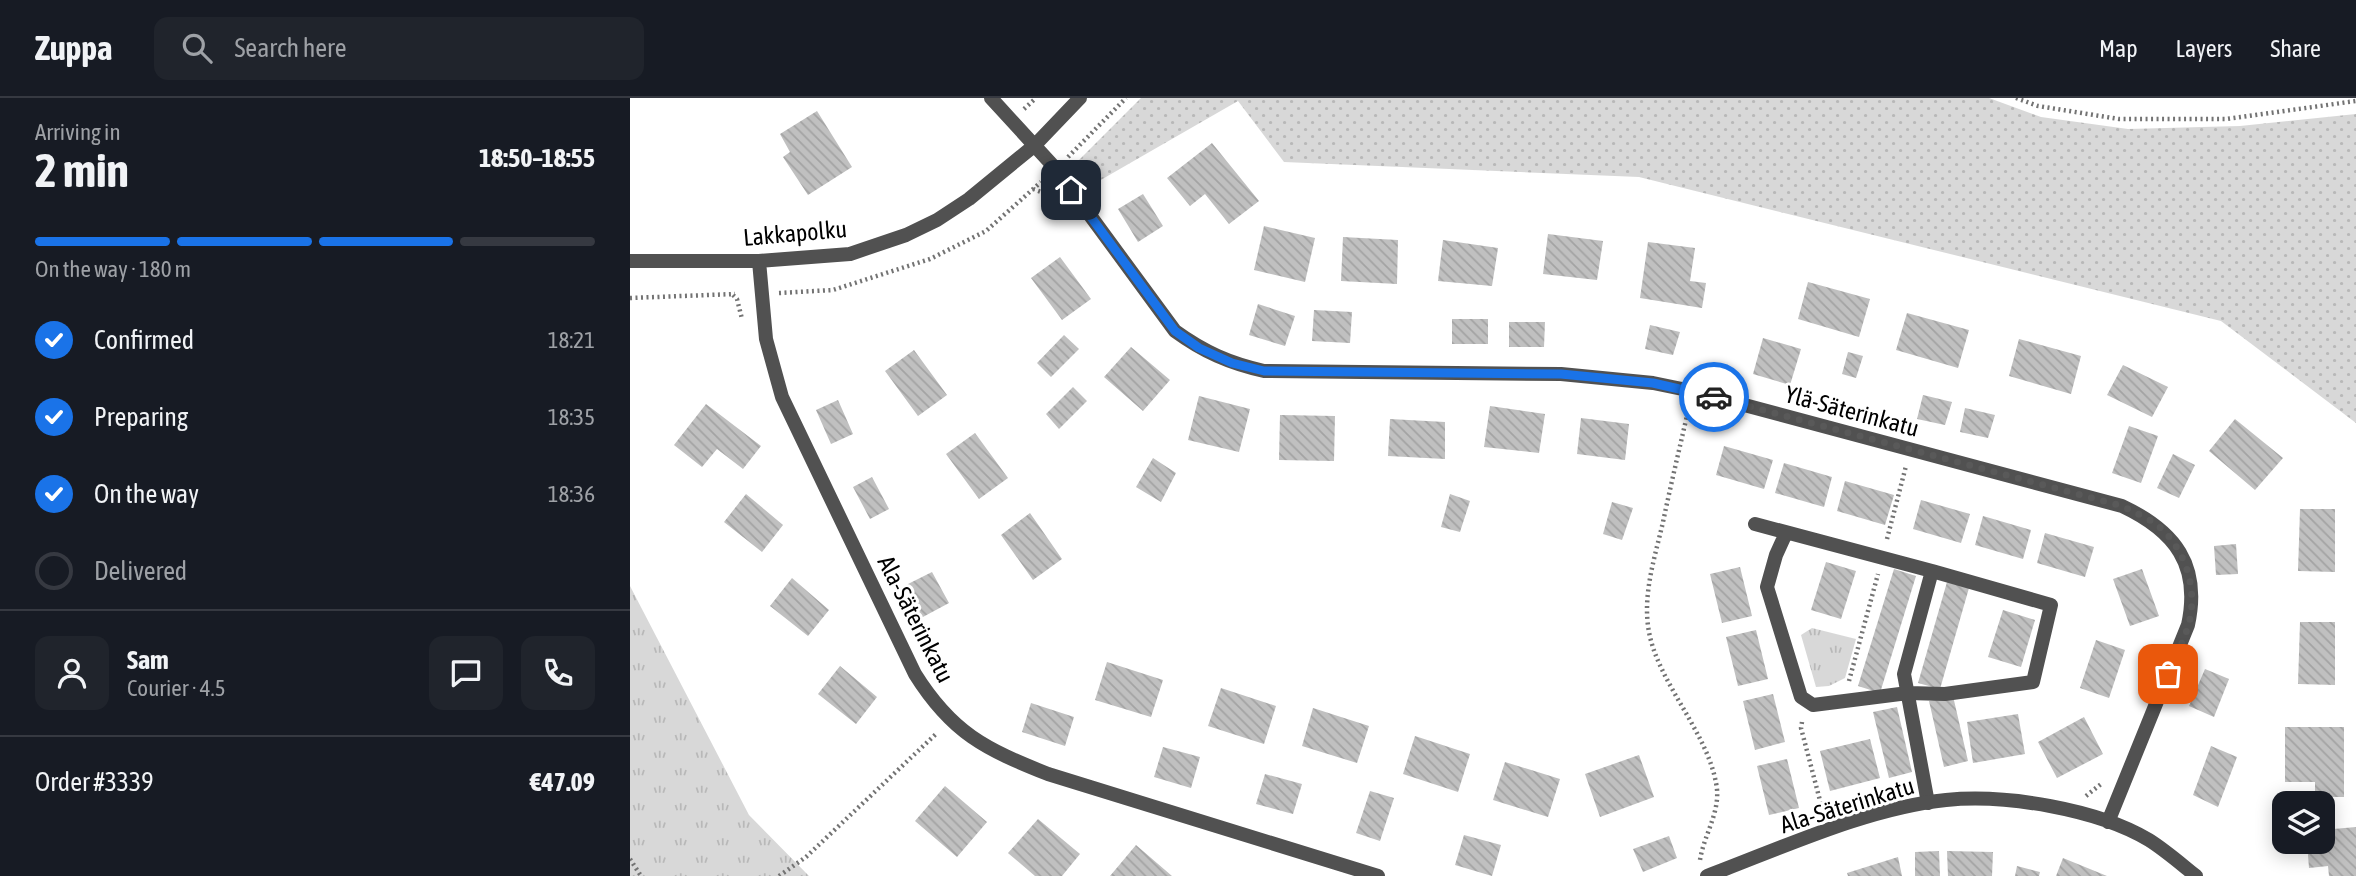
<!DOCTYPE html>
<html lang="en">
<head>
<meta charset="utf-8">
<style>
	:root { --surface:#171b24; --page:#20242c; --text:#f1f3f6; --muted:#9ea1a6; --line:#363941; --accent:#1a73e8 }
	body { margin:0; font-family:"Asap Condensed",sans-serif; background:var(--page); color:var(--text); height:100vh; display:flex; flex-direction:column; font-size:26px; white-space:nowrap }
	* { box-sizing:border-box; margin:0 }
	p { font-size:23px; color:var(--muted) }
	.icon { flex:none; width:38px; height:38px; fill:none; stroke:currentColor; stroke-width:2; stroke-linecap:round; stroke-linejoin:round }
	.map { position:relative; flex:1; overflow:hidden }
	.panel { display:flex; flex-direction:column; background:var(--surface); width:630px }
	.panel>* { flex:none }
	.tools { position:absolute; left:1642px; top:693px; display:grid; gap:14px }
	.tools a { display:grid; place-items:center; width:63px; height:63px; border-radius:14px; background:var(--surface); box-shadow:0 4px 18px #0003; font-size:35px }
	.pin { position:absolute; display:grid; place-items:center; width:60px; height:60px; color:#fff; margin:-30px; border-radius:14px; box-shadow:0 4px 10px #0006 }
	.courier { position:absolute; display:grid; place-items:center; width:70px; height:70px; margin:-35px; border:5px solid #1a73e8; border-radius:50%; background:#fff; color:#222; box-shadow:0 2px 9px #0007 }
	.summary em { font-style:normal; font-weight:700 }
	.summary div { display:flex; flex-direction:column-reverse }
	.summary { display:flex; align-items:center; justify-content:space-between; height:119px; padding:0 35px }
	h1 { font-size:46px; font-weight:700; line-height:52px }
	.bar { display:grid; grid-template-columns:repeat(4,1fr); gap:10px 7px; align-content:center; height:84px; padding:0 35px }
	.bar i { height:9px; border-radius:5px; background:var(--line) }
	.bar .active { background:var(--accent) }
	.bar p { grid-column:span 4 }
	.line { display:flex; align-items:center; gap:18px; padding:0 35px; border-top:2px solid var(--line) }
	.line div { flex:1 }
	.round { display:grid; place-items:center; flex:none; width:74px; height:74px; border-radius:14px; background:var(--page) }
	ol { padding:0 35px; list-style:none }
	li { display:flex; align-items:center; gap:21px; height:77px }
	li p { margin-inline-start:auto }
	li .icon { padding:7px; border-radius:50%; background:var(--accent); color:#fff; stroke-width:4 }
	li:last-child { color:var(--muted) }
	li i { width:38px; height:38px; border:4px solid var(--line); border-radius:50% }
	header { display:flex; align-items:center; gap:42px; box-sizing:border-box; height:98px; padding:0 35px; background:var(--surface); border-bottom:2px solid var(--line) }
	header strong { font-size:33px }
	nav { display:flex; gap:38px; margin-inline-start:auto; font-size:24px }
	.search { width:490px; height:63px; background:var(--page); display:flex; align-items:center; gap:18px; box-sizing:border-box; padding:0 24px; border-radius:14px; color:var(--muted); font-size:26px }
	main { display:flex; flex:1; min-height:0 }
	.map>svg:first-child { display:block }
</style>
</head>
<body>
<header>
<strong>Zuppa</strong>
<div class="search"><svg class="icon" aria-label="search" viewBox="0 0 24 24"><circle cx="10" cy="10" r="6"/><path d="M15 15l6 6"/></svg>Search here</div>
<nav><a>Map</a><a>Layers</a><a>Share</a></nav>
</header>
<main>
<section class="panel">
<div class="summary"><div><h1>2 min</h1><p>Arriving in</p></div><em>18:50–18:55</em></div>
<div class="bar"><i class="active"></i><i class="active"></i><i class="active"></i><i></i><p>On the way · 180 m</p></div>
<ol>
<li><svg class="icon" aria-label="check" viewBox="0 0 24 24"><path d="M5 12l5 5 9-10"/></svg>Confirmed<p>18:21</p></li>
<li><svg class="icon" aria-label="check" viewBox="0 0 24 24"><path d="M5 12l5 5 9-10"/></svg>Preparing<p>18:35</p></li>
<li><svg class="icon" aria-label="check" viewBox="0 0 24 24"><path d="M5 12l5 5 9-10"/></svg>On the way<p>18:36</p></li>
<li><i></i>Delivered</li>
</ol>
<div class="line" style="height:126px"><a class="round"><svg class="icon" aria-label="person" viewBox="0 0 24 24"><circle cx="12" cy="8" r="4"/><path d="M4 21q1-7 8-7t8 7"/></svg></a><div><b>Sam</b><p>Courier · 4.5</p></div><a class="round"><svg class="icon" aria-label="chat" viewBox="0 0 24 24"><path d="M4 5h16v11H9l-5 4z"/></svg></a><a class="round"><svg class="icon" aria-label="phone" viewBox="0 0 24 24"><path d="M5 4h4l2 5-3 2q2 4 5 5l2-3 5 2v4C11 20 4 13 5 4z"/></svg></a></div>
<div class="line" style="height:91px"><div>Order #3339</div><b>€47.09</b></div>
</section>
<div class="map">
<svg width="1726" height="778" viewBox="0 0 1726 778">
	<defs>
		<pattern id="grass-dots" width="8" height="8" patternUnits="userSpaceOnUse" patternTransform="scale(1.75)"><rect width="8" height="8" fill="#d8d8d8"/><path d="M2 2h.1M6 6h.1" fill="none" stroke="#b8b8b8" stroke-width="1.8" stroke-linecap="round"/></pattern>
		<pattern id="park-tufts" width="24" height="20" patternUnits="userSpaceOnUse" patternTransform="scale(1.75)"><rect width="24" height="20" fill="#d8d8d8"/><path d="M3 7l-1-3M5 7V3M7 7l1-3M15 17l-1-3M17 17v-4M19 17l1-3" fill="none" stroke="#b8b8b8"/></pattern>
		<pattern id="building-back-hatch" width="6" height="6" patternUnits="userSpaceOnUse" patternTransform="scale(1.75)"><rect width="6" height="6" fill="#c0c0c0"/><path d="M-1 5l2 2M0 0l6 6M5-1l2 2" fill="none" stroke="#a3a3a3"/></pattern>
	</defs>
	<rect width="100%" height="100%" fill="#fff"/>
	<!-- grass -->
	<path fill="url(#grass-dots)" d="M511,0H1359L1411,19L1498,31L1610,28L1726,16V325L1591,223L1009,79L654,64L608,3L462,87L444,67Z"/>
	<!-- park -->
	<path fill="url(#park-tufts)" d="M0,488L119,717L179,778H0Z
		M1182,530L1226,541L1215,580L1199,588L1186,589L1171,537Z"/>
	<!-- building -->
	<path fill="url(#building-back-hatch)" d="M187,13L222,69L178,97L153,59L160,54L150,36Z
		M582,45L629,103L599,126L575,96L560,108L537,80Z
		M513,96L533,128L508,144L488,111Z
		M634,128L685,140L675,184L624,172Z
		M918,136L973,143L967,182L913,176Z
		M713,139L768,142L767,186L711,183Z
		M813,142L868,150L862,188L808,183Z
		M1018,144L1065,150L1060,183L1076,185L1072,210L1010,200Z
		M430,159L461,201L432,222L401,180Z
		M1178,184L1240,201L1229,239L1168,221Z
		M628,206L665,218L655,248L619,237Z
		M684,212L722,214L720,245L682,243Z
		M1277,215L1339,232L1328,270L1266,252Z
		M822,221H858V246H822Z
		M879,224H915L914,249H879Z
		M1020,227L1050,234L1043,257L1015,251Z
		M434,237L449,251L421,279L407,265Z
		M1133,240L1171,251L1160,287L1123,276Z
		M1389,241L1451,258L1441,296L1379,278Z
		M501,249L540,282L513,313L474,279Z
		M284,252L317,297L288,318L255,273Z
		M1218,254L1233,258L1226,280L1212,276Z
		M1493,267L1538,289L1522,319L1477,297Z
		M443,289L457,303L429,331L416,316Z
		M1293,297L1322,304L1315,327L1287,321Z
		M569,298L620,311L609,354L558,342Z
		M208,302L223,336L201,346L186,312Z
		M76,306L131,348L113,371L87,351L72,369L44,347Z
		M860,308L915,316L909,355L854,349Z
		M1335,310L1365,317L1358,340L1330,334Z
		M650,317L705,318L704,363L649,362Z
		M951,320L999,326L995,362L947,356Z
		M760,321L815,324V361L758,358Z
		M1605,321L1653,360L1625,392L1579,353Z
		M1499,328L1528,338L1511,385L1482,375Z
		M345,335L378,380L349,401L316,356Z
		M1094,348L1143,362L1134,391L1086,377Z
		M1543,356L1565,367L1549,400L1527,390Z
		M523,360L546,375L531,404L506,389Z
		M1154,365L1202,379L1194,409L1145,395Z
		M242,379L259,411L240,421L223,389Z
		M1215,383L1264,397L1255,427L1207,413Z
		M116,396L153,427L132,454L94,424Z
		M820,396L840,403L830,434L811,429Z
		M1291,402L1340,416L1331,445L1283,431Z
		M982,404L1003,410L992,442L973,436Z
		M1670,411H1705V474L1668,473Z
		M400,415L432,461L403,482L371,437Z
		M1353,418L1401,432L1393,461L1345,447Z
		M1415,435L1464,449L1455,479L1407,465Z
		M1606,446L1608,476L1586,477L1584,448Z
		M1196,464L1226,473L1211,521L1181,512Z
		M1110,469L1122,518L1092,525L1080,476Z
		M1264,471L1286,478L1250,595L1228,588Z
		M1512,471L1529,518L1500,528L1483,481Z
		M302,474L319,505L291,520L274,488Z
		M162,480L199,512L178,538L140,508Z
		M1317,484L1339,490L1310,591L1288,585Z
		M1373,512L1405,522L1391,569L1358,559Z
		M1670,524H1705V587L1668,586Z
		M1126,532L1138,581L1108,588L1096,539Z
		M1466,542L1495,552L1479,600L1450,590Z
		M477,564L533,582L521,619L465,602Z
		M210,568L247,599L226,626L188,596Z
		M1575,571L1599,581L1584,619L1559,608Z
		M591,590L646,608L634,646L578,628Z
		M1143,596L1155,644L1125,652L1113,603Z
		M1323,598L1338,663L1314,669L1299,603Z
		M401,605L444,619L435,648L392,634Z
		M1267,609L1282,674L1259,680L1243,614Z
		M683,610L739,628L727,665L672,648Z
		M1388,616L1395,656L1343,665L1337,624Z
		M1454,619L1473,656L1427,680L1408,644Z
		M1655,629H1714V699H1685V684H1655Z
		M785,638L840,656L828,694L773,676Z
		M1240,641L1250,680L1200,693L1190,653Z
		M1581,648L1607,659L1588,709L1563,697Z
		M533,649L570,659L561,690L524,679Z
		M1009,657L1024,699L970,719L955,676Z
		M1157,661L1169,710L1139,717L1127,668Z
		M875,664L930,681L918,719L863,702Z
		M635,676L672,686L663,716L626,706Z
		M315,688L357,724L327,759L285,723Z
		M740,693L764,700L750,743L726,735Z
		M408,721L450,756L432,778H405L378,755Z
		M1726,729V778H1699L1698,768L1679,770L1677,744H1692V732Z
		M834,737L871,747L862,778L825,767Z
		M1039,738L1047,760L1013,774L1003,751Z
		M506,747L542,778H480Z
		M1309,753L1310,778H1285V754Z
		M1317,753L1363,754L1362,778H1318Z
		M1268,759L1272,778H1218L1217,775Z
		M1433,760L1477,778H1426Z
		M1387,768L1410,774L1409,778H1385Z"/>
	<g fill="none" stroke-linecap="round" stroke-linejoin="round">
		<!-- path -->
		<path stroke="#737373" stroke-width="4.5" stroke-dasharray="2 3.5" stroke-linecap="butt" d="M1386,0L1408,8L1489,21H1596L1726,3
			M394,11L406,0
			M438,59L496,0
			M403,91L419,97
			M149,195L203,192L300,161L356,133L411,84
			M103,197L107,201L112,221
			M0,200L105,196
			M1059,309C1050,348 1041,386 1033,424C1025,459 1012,497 1019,534C1028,584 1077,634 1086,685C1092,712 1074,736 1070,762
			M1257,441L1276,368
			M1219,583L1248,476
			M1172,624L1171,630L1193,714
			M1456,698L1471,686
			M0,761L11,778
			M149,778L176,759L307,635"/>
		<!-- service -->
		<path stroke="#515151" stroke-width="14" d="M1125,426L1302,473L1274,576L1298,705
			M1156,435L1146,457L1137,489L1171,599L1183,607L1278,595L1315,596L1403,584L1421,507L1302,473"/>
		<!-- minor -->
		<path stroke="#515151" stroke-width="14" d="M361,0L426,71L545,233C574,254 599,265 634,273L931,276L1023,285L1062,293L1492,408C1545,433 1571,467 1558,527L1478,724
			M0,163H129L220,156L276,137L307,122L339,101L405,47L450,0
			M129,163L136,241L152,299L285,576C322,635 355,651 418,676L748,778
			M1077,778C1152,750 1237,710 1316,702C1376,696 1467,711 1519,742C1535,752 1551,766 1566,778"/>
	</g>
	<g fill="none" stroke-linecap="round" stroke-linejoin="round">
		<!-- done -->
		<path stroke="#595959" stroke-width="7" stroke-dasharray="0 12.6" d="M1084,299L1492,408C1504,414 1516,419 1526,426C1555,449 1568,490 1559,525C1554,543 1545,560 1538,576"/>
		<!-- route -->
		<path stroke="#1a73e8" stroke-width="9" d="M441,92L545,233L569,250L602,265L634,273L931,276L1023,285L1084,299"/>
	</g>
	<g text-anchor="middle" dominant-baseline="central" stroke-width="6" stroke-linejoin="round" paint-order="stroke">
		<!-- street labels -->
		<g font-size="24" fill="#000" stroke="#fff">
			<text transform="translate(165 135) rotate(-5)">Lakkapolku</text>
			<text transform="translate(1222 313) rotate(15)">Ylä-Säterinkatu</text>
			<text transform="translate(286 521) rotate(63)">Ala-Säterinkatu</text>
			<text transform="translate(1217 707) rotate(-17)">Ala-Säterinkatu</text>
		</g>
	</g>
</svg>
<div class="tools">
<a><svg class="icon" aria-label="layers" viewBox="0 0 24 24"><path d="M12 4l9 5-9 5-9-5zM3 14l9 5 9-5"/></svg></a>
</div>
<div class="pin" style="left:1538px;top:576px;background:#ea580c"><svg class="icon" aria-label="bag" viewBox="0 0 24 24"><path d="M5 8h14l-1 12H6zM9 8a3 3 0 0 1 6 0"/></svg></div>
<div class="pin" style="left:441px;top:92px;background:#1f2937"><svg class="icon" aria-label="home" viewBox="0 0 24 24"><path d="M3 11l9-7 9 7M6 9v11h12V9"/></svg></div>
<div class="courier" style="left:1084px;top:299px"><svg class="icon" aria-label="car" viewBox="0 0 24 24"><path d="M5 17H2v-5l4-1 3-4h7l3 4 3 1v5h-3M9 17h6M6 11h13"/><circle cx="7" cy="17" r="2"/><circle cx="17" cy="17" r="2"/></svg></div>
</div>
</main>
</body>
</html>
